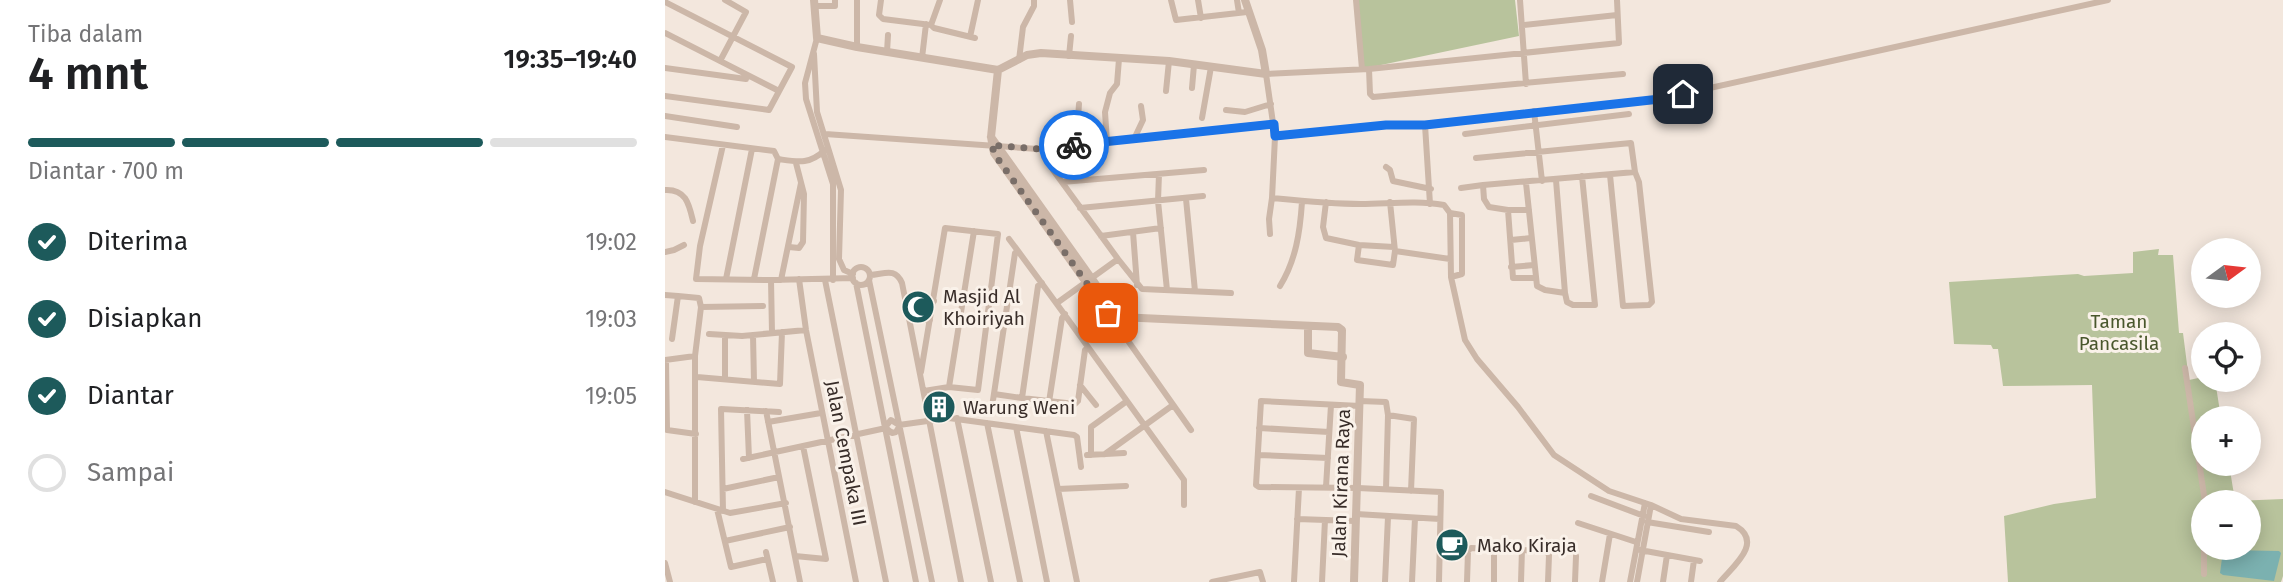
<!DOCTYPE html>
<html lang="id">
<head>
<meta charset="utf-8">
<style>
	:root { --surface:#fff; --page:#f2f2f2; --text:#202124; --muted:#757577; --line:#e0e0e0; --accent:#1d5a5b }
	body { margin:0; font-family:"Fira Sans",sans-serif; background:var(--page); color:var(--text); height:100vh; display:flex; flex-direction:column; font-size:26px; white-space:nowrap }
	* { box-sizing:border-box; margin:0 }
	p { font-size:23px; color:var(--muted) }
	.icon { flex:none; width:38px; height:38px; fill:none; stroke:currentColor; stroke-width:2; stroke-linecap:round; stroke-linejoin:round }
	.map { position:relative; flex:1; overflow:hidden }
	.sheet { display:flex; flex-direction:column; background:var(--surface); width:665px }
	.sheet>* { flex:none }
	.needle { width:46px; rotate:75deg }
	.buttons { position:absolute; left:1526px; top:238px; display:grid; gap:14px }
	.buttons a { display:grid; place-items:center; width:70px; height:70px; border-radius:50%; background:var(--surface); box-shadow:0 4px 18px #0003; font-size:35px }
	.pin { position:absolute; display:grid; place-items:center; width:60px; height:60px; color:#fff; margin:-30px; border-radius:14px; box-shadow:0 4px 10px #0006 }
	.courier { position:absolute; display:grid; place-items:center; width:70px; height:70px; margin:-35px; border:5px solid #1a73e8; border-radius:50%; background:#fff; color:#222; box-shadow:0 2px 9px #0007 }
	.overview em { font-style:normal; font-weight:600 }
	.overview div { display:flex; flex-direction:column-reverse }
	.overview { display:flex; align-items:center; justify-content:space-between; height:119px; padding:0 28px }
	h1 { font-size:46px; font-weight:600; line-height:52px }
	.bar { display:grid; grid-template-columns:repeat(4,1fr); gap:10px 7px; align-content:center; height:84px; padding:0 28px }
	.bar i { height:9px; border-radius:5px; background:var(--line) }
	.bar .on { background:var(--accent) }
	.bar p { grid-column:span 4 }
	ol { padding:0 28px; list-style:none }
	li { display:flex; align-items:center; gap:21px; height:77px }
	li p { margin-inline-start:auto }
	li .icon { padding:7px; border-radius:50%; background:var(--accent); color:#fff; stroke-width:4 }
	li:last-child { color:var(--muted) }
	li i { width:38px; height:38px; border:4px solid var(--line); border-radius:50% }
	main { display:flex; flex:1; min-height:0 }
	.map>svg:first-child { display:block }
</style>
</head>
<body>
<main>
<section class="sheet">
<div class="overview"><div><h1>4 mnt</h1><p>Tiba dalam</p></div><em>19:35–19:40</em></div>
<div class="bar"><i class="on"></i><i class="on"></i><i class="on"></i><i></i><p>Diantar · 700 m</p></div>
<ol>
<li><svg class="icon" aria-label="check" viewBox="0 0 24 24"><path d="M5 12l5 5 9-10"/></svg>Diterima<p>19:02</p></li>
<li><svg class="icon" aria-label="check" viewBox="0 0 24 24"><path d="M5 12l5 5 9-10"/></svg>Disiapkan<p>19:03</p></li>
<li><svg class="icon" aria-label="check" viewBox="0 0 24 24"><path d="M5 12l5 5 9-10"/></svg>Diantar<p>19:05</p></li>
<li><i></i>Sampai</li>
</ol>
</section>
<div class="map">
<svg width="1618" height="582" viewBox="0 0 1618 582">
	<rect width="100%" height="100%" fill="#f3e7dd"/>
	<!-- green -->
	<path fill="#b8c39c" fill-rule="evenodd" d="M691,0H850L854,36L697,69Z
		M1494,249L1493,255H1508L1514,333H1518L1524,380L1538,377V380H1550L1556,418H1538V464H1564L1570,501L1618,499V576L1616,582H1343L1339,516L1389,504L1431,498L1427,385L1338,386L1333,349H1328L1326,345L1289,344L1284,282L1413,274L1419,276L1468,273V252ZM1538,502H1584V548H1538Z"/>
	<!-- water -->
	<path fill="#7bb1b0" d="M1560,550L1614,551L1616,553L1609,581L1558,575L1555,573L1558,551Z"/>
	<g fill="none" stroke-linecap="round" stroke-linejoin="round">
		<!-- minor -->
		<path stroke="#ccb7a8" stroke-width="6" d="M216,0L214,15L218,19L266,25L269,28L310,38
			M405,0L407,22
			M506,0L511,20L582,12
			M533,0L536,18
			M572,0L574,13
			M691,0L697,69
			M855,0L861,84
			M0,2L127,67L104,110L0,96
			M150,6H170V0
			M266,25L275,0
			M858,25L952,15
			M0,33L114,91
			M305,37L313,0
			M152,38L140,83L141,99L168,184V280
			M192,47V0
			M222,52L223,35
			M149,54L152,112L176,190L174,259L179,270L188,274
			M404,56L406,36
			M257,58L261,24
			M354,60L358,27L369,6V0
			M55,61L81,12L60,0
			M0,68L81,79
			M704,69L705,94L708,97L958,74
			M527,88L529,65
			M501,91L504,61
			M561,110L580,112L606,104
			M869,111L877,181
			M0,116L72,127
			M537,118L546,67
			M760,125L765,204
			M160,134L373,149L609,123
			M800,134L964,114
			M0,137L109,151L113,159C133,162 144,165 160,150
			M610,137L721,125H760L995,99L1443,0
			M469,139L478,120L476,106
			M442,142L440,112L445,93L452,84L454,59
			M58,145L35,246L31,279L106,280L188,278
			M411,145L414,104
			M811,158L966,143L970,172L974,182L987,302L984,305L958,306L945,175
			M721,167L725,170L728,181L766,189
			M388,170L453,259
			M494,174L493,201L502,290
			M891,180L900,293
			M397,182L539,170
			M861,183L872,286L880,290L900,293L902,302L908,305H930L917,176
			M796,188L818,185
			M0,190C21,189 24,204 28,221
			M521,199L530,291
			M661,202L658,227L661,238L694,245L729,247
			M415,208L538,196
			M843,210L848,278H871
			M864,210H843L824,207L819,199L818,185L970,172
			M785,213L786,277L800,340L812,359L853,407L889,455L944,491L986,505L1016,519L1071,526C1099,543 1067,567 1055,582
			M468,232L472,285
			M605,234L604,219L607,198
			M436,236L496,228
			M344,239C371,275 397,311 423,347L420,350L413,401L410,404L357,398L373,286L377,283
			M846,240L866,238
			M694,245L692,260L728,265L730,251L725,202
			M124,247L134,248L138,242L139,194L131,163
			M730,251L785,259
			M0,252L9,250L19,245
			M846,267L869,265
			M187 276a9 9 0 1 1 18 0a9 9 0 1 1-18 0Z
			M205,275C220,274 230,267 237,283L296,582
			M786,277L797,274V215L785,213L779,205C751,200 723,204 696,204C666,204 637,201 607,198L610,137L601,74L704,69L954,43L952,0
			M61,279L87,149
			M89,279L113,159
			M134,279L141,330L191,582
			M106,280L107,333
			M116,280L136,183
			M160,280L221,582
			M204,280L267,582
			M191,283L251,582
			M615,286C631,260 635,232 637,202
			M0,295L13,296
			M241,298L269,301
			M392,303L453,259L477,289L566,293
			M36,307L98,306
			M444,314L526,430
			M245,318L265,320
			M44,334L77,336L141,330
			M88,335L89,382
			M7,339L13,296L34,298L36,307L30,356V502
			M423,347L519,480V505
			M0,360L30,356
			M1,360L2,430L31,434
			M1520,368L1540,502
			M256,372L280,228L333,234L313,390L284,387L259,391
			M32,377L115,384L117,332
			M60,379V335
			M415,385L431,405
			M284,387L309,231
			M329,394L357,398
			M695,401L721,402L723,415L749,419L746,491
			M384,402L397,318L400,314
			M695,406L596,401L591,485L594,487L693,488L776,492L774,582
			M327,407L350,253L353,251
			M82,410L84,458
			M101,411L135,582
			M292,418L326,582
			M103,422L156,413
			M322,423L355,582
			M221,426L226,420L234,425L284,418L409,435L412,437L416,467
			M351,427L382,582
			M594,428L664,432
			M381,431L412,582
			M440,454L508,405
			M422,455L459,453
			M426,455V427L462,401
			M593,455L663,458
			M78,459L221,428L227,433L231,432L234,427
			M661,487L666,405
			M58,489L114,477
			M393,489L461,486
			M721,489L723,415
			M0,492L65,513L121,503
			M926,496L979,516
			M52,509L66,567L102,559
			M58,511L56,409L114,412
			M691,514L775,519
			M632,519L690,521
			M982,522L1044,532
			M913,523L971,542
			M60,541L125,527
			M975,550L1035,561
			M101,552L108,582
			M130,556L161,559L138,446
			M0,563L5,582
			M1539,574V548
			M547,582L595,572L598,582
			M629,582L634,488
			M657,582L660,520
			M720,582L723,517
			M747,582L750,518
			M802,582L803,551L806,548L881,551L884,555L883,582
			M829,582V549
			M856,582L857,549
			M910,582L911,556
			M937,582L945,534
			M965,582L980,503
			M972,582L986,505
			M998,582L1002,555
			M1026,582L1029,560"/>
		<!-- tertiary -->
		<path stroke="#ccb7a8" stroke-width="8" d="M149,0L152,38L192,47L333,70
			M333,70L326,137L329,153L443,313L454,317L673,327L677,330L676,382L695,385L689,582
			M333,70L362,55L376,53L504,61L601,74L597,50L580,0
			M326,137L454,317
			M643,327V353L678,357"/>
	</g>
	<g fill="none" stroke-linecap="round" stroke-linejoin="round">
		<!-- done -->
		<path stroke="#796e68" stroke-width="7" stroke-dasharray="0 12.6" d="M409,145L373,149L326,145L333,159L443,313"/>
		<!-- route -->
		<path stroke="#1a73e8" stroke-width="9" d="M409,145L609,124L610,136L721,125H760L995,99L1018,94"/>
	</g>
	<!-- icons -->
	<defs>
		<symbol id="mosque-disc" viewBox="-11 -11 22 22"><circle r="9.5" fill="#1d5a5b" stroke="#faf2ea"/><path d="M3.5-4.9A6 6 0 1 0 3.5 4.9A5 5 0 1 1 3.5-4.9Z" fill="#fff"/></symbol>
		<symbol id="building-disc" viewBox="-11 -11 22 22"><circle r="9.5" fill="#1d5a5b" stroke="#faf2ea"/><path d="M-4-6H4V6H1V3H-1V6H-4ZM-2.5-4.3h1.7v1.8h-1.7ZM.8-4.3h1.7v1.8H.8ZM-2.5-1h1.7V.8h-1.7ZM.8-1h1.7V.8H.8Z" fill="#fff"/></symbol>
		<symbol id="cafe-disc" viewBox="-11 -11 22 22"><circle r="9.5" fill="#1d5a5b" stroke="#faf2ea"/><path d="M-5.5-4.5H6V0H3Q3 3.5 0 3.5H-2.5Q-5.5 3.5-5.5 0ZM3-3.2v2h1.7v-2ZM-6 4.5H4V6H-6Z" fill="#fff"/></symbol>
	</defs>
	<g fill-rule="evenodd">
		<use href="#mosque-disc" x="234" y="288" width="38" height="38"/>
		<use href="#building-disc" x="255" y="388" width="38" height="38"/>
		<use href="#cafe-disc" x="768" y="526" width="38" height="38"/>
	</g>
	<g text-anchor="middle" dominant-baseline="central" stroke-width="6" stroke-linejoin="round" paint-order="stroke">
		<!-- poi labels -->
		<g font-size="19" fill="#382d29" stroke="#faf2ea" text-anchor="start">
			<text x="278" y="296">Masjid Al<tspan x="278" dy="22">Khoiriyah</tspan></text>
			<text x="298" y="407">Warung Weni</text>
			<text x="812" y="545">Mako Kiraja</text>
		</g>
		<!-- park labels -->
		<g font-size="19" fill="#49572c" stroke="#faf2ea">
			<text x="1454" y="321">Taman<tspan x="1454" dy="22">Pancasila</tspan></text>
		</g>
		<!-- street labels -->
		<g font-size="19" fill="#382d29" stroke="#faf2ea">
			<text transform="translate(181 453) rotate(79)">Jalan Cempaka III</text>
			<text transform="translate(676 483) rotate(-88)">Jalan Kirana Raya</text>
		</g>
	</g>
</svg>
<div class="buttons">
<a><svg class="needle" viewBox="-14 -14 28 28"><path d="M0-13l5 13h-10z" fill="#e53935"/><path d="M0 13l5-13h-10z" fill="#757577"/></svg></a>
<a><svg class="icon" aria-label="locate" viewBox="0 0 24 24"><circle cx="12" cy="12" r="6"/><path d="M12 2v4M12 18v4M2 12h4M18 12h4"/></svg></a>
<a>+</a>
<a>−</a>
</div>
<div class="pin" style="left:443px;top:313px;background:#ea580c"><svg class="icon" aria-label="bag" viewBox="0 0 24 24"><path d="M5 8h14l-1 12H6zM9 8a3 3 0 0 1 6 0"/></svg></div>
<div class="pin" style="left:1018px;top:94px;background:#1f2937"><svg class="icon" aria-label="home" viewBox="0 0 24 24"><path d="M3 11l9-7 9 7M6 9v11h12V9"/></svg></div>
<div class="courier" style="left:409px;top:145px"><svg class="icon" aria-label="bike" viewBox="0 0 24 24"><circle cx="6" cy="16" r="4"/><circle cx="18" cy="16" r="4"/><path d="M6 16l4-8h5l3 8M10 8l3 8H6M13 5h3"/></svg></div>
</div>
</main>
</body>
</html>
